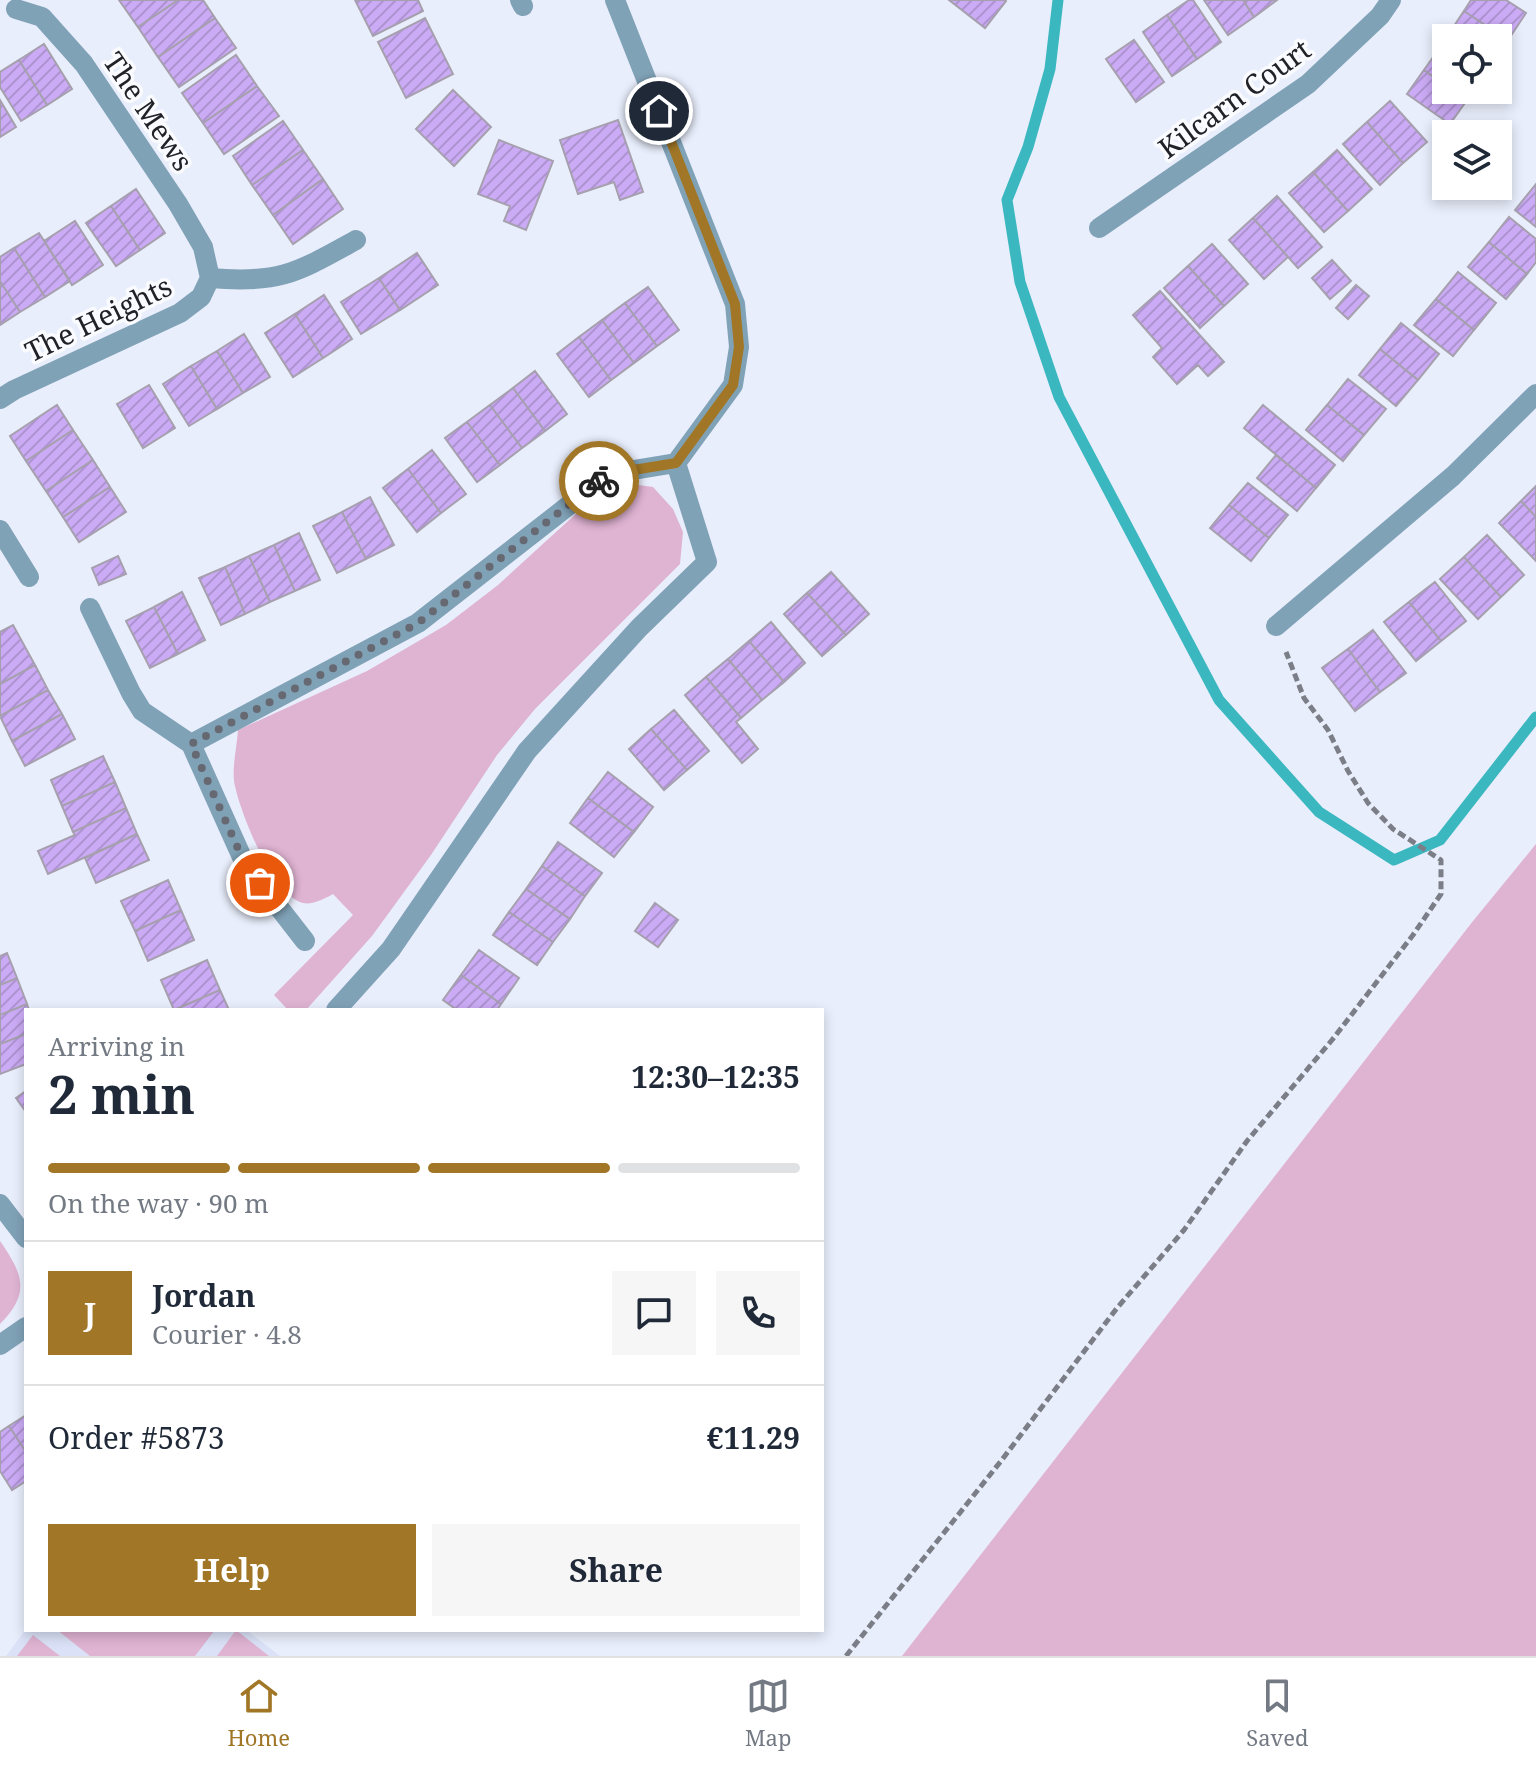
<!DOCTYPE html>
<html lang="en">
<head>
<meta charset="utf-8">
<style>
	:root { --surface:#fff; --page:#f6f6f7; --text:#1f2937; --muted:#747a83; --line:#e0e1e3; --accent:#a17727 }
	body { margin:0; font-family:"Noto Serif",serif; background:var(--page); color:var(--text); height:100vh; display:flex; flex-direction:column; font-size:30px; white-space:nowrap }
	* { box-sizing:border-box; margin:0 }
	p { font-size:26px; color:var(--muted) }
	.icon { flex:none; width:44px; height:44px; fill:none; stroke:currentColor; stroke-width:2; stroke-linecap:round; stroke-linejoin:round }
	.map { position:relative; flex:1; overflow:hidden }
	.sheet { position:absolute; left:24px; top:1008px; width:800px; height:624px; display:flex; flex-direction:column; background:var(--surface); border-radius:0px; box-shadow:0 4px 12px #0003 }
	.sheet>* { flex:none }
	.controls { position:absolute; left:1432px; top:24px; display:grid; gap:16px }
	.controls a { display:grid; place-items:center; width:80px; height:80px; border-radius:0px; background:var(--surface); box-shadow:0 4px 12px #0003; font-size:40px }
	.pin { position:absolute; display:grid; place-items:center; width:68px; height:68px; color:#fff; margin:-34px; border:4px solid #fff; border-radius:50%; box-shadow:0 2px 8px #0007 }
	.courier { position:absolute; display:grid; place-items:center; width:80px; height:80px; margin:-40px; border:6px solid #a17727; border-radius:50%; background:#fff; color:#222; box-shadow:0 2px 10px #0007 }
	.head em { font-style:normal; font-weight:700 }
	.head div { display:flex; flex-direction:column-reverse }
	.head { display:flex; align-items:center; justify-content:space-between; height:136px; padding:0 24px }
	h1 { font-size:52px; font-weight:700; line-height:60px }
	.bar { display:grid; grid-template-columns:repeat(4,1fr); gap:12px 8px; align-content:center; height:96px; padding:0 24px }
	.bar i { height:10px; border-radius:6px; background:var(--line) }
	.bar .on { background:var(--accent) }
	.bar p { grid-column:span 4 }
	.line { display:flex; align-items:center; gap:20px; padding:0 24px; border-top:2px solid var(--line) }
	.line div { flex:1 }
	.round { display:grid; place-items:center; flex:none; width:84px; height:84px; border-radius:0px; background:var(--page) }
	.action { display:flex; gap:16px; margin-top:auto; padding:16px 24px }
	.action a { flex:1; height:92px; border-radius:0px; background:var(--accent); color:#fff; font-size:32px; font-weight:700; line-height:92px; text-align:center }
	.action a+a { background:var(--page); color:var(--text) }
	.dock { display:flex; justify-content:space-around; align-items:center; height:112px; border-top:2px solid var(--line); background:var(--surface); font-size:22px; color:var(--muted) }
	.dock a { display:grid; justify-items:center; gap:4px }
	.dock .on { color:var(--accent) }
	.map>svg:first-child { display:block }
</style>
</head>
<body>
<div class="map">
<svg width="1536" height="1656" viewBox="0 0 1536 1656">
	<defs>
		<pattern id="building-hatch" width="6" height="6" patternUnits="userSpaceOnUse" patternTransform="scale(2)"><rect width="6" height="6" fill="#cbabf5"/><path d="M-1 1l2-2M0 6l6-6M5 7l2-2" fill="none" stroke="#ae93d2"/></pattern>
	</defs>
	<rect width="100%" height="100%" fill="#e9eefc"/>
	<!-- built -->
	<path fill="#dbe2f7" d="M26,1629L246,1630L280,1656H6Z"/>
	<!-- green -->
	<path fill="#dfb3d2" d="M624,483L653,487L673,509L683,532L680,564L535,709L497,755L431,855L372,936L306,1010H288L274,995L353,915L333,894C324,899 313,905 303,903C273,896 241,814 235,786C231,770 237,747 238,730L367,671L446,625L498,585L601,491Z
		M1536,844V1656H902L1473,921Z
		M0,1241C23,1274 31,1293 0,1324Z
		M57,1630H215L195,1656H90Z
		M236,1630L269,1656H217Z
		M33,1635L60,1656H17Z"/>
	<g fill="none" stroke-linecap="round" stroke-linejoin="round">
		<!-- stream -->
		<path stroke="#3bb7c0" stroke-width="11" d="M1058,0L1050,69L1028,147L1007,200L1020,282L1059,397L1219,700L1319,812L1394,860L1440,840L1536,717"/>
	</g>
	<!-- building -->
	<path fill="url(#building-hatch)" stroke="#a6a0ae" stroke-width="2" d="M119,0H178L138,27Z
		M178,0H203L215,18L158,57L138,27Z
		M355,0H418L423,11L373,36Z
		M949,0H1005L1006,1L985,28Z
		M1189,0H1193L1221,42L1197,59L1167,15Z
		M1204,0H1243L1254,17L1228,35Z
		M1243,0H1277L1254,17Z
		M1471,0H1506L1526,13L1508,40L1464,11Z
		M1464,11L1508,40L1498,56V38H1446Z
		M1167,15L1197,59L1172,76L1143,32Z
		M215,18L236,48L179,87L158,57Z
		M425,18L453,74L406,98L378,42Z
		M1134,40L1164,82L1136,102L1106,59Z
		M44,44L72,89L47,105L19,60Z
		M1441,46L1446,50V86L1424,70Z
		M236,55L257,86L203,123L182,93Z
		M19,60L47,105L21,121L0,87V72Z
		M1424,70L1446,86V90H1452L1467,100L1450,124L1407,94Z
		M257,86L279,116L224,154L203,123Z
		M453,90L491,127L454,166L416,129Z
		M1452,90H1474L1467,100Z
		M0,100L16,127L0,137Z
		M1390,101L1427,142L1403,163L1367,122Z
		M618,120L643,192L620,200L614,182L578,194L560,140Z
		M283,121L303,150L252,185L233,156Z
		M1367,122L1403,163L1380,185L1343,144Z
		M499,140L553,161L526,230L504,221L510,206L478,194Z
		M303,150L323,179L273,215L252,185Z
		M1337,150L1372,189L1348,211L1313,172Z
		M1313,172L1348,211L1324,232L1289,193Z
		M323,179L343,209L293,244L273,215Z
		M1536,184V227L1515,210Z
		M136,189L165,233L140,250L111,206Z
		M1277,196L1322,247L1298,268L1253,218Z
		M111,206L140,250L116,266L86,223Z
		M1509,217L1536,239V262L1527,274L1489,242Z
		M1253,218L1288,257L1264,279L1229,240Z
		M75,221L103,265L72,285L44,241Z
		M39,233L70,281L45,297L14,248Z
		M1489,242L1527,274L1506,299L1468,267Z
		M1212,244L1248,284L1224,306L1188,266Z
		M14,248L45,297L20,312L0,281V257Z
		M417,253L438,285L400,310L379,278Z
		M1332,260L1351,281L1330,299L1312,278Z
		M1188,266L1224,306L1200,328L1164,288Z
		M1458,272L1496,303L1474,330L1436,299Z
		M379,278L400,310L361,334L341,302Z
		M0,281L20,312L0,325Z
		M1356,285L1369,296L1348,319L1336,308Z
		M648,287L679,330L657,346L625,303Z
		M1160,291L1224,362L1208,376L1198,365L1177,384L1153,357L1162,348L1133,315Z
		M324,295L352,339L323,358L295,314Z
		M1436,299L1474,330L1453,356L1414,325Z
		M625,303L657,346L634,363L602,320Z
		M295,314L323,358L293,377L265,333Z
		M602,320L634,363L611,380L579,337Z
		M1401,323L1439,354L1418,380L1380,349Z
		M244,334L270,377L243,393L217,351Z
		M579,337L611,380L589,397L557,354Z
		M1380,349L1418,380L1396,406L1359,375Z
		M217,351L243,393L217,409L191,366Z
		M191,366L217,409L189,426L163,384Z
		M535,371L567,414L545,431L513,388Z
		M1348,379L1386,409L1364,435L1327,405Z
		M149,385L175,428L143,448L117,404Z
		M513,388L545,431L522,448L490,405Z
		M57,405L73,430L26,461L10,436Z
		M490,405L522,448L500,465L467,422Z
		M1263,405L1335,465L1316,488L1244,428Z
		M1327,405L1364,435L1343,461L1306,430Z
		M467,422L500,465L477,482L445,438Z
		M73,430L93,460L46,491L26,461Z
		M432,450L466,494L441,513L408,469Z
		M1276,455L1316,488L1297,511L1257,478Z
		M93,460L110,487L63,517L46,491Z
		M408,469L441,513L417,532L383,488Z
		M1248,483L1288,515L1269,538L1229,505Z
		M1536,486V517L1521,501Z
		M110,487L126,512L79,542L63,517Z
		M370,497L394,545L366,559L342,512Z
		M1521,501L1536,517V561L1499,523Z
		M1229,505L1269,538L1251,561L1210,528Z
		M342,512L366,559L337,573L313,526Z
		M299,533L320,580L295,591L274,545Z
		M1487,535L1524,575L1501,597L1464,557Z
		M274,545L295,591L270,602L249,556Z
		M118,556L126,574L99,585L92,568Z
		M249,556L270,602L245,614L225,567Z
		M1464,557L1501,597L1478,619L1440,579Z
		M225,567L245,614L221,625L199,578Z
		M831,572L869,614L846,635L807,593Z
		M1435,582L1466,621L1441,641L1409,602Z
		M182,592L205,640L178,654L154,607Z
		M807,593L846,635L822,656L784,614Z
		M1409,602L1441,641L1416,661L1384,622Z
		M154,607L178,654L150,668L126,621Z
		M771,622L805,663L784,682L749,641Z
		M13,625L35,665L0,684V632Z
		M1373,630L1406,673L1380,692L1348,649Z
		M749,641L784,682L762,700L728,659Z
		M1348,649L1380,692L1355,711L1322,668Z
		M728,659L762,700L741,718L706,677Z
		M35,665L48,690L0,716V684Z
		M706,677L741,718L736,722L758,749L742,763L685,695Z
		M48,690L62,714L12,741L0,716Z
		M674,710L709,751L687,770L651,729Z
		M62,714L75,739L25,766L12,741Z
		M651,729L687,770L664,790L629,749Z
		M103,756L115,782L62,806L51,780Z
		M608,772L653,807L634,832L588,798Z
		M115,782L126,808L73,832L62,806Z
		M588,798L634,832L614,857L570,823Z
		M126,808L137,834L48,874L38,851L75,835L73,832Z
		M137,834L149,860L96,883L85,858Z
		M558,842L602,873L585,896L542,866Z
		M542,866L585,896L570,919L526,889Z
		M168,880L181,910L135,931L121,901Z
		M526,889L570,919L553,942L509,912Z
		M655,903L678,920L658,947L635,931Z
		M181,910L194,940L148,961L135,931Z
		M509,912L553,942L537,965L493,935Z
		M479,950L519,978L501,1004L461,975Z
		M7,953L17,978L0,985V956Z
		M207,960L220,990L174,1010L161,980Z
		M461,975L501,1004L497,1010H457L443,1000Z
		M17,978L27,1004L0,1015V985Z
		M220,990L229,1010H174Z
		M27,1004L29,1010H26V1034L0,1044V1015Z
		M26,1034V1064L0,1074V1044Z
		M26,1091V1112L16,1098Z
		M26,1415V1452L9,1426Z
		M9,1426L26,1452V1481L12,1490L0,1471V1432Z"/>
	<g fill="none" stroke-linecap="round" stroke-linejoin="round">
		<!-- path -->
		<path stroke="#7b7e87" stroke-width="5" stroke-dasharray="8 4" stroke-linecap="butt" d="M846,1656L1001,1461L1117,1308L1184,1230L1247,1141L1332,1040L1413,935L1441,894V860L1393,829L1368,803L1348,771L1328,730L1304,698L1286,652"/>
		<!-- street -->
		<path stroke="#80a2b7" stroke-width="20" d="M520,0L523,6
			M16,9L42,17L84,64L178,204L203,247L210,278
			M1099,228L1308,84L1380,16L1391,0
			M210,278C280,284 296,273 356,240
			M0,399L14,390L180,313L201,297L210,278
			M0,530L29,577
			M90,608L131,693L142,711L191,744
			M1276,626L1453,476L1536,394
			M305,941L245,864L191,744L418,623L609,474L676,463L733,385L739,347L735,304L615,0
			M336,1010L391,949L527,751L639,628L707,562L676,463
			M0,1204L26,1238
			M0,1345L26,1327"/>
	</g>
	<g fill="none" stroke-linecap="round" stroke-linejoin="round">
		<!-- done -->
		<path stroke="#676972" stroke-width="8" stroke-dasharray="0 14.4" d="M260,883L245,864L191,744L418,623L599,481"/>
		<!-- route -->
		<path stroke="#a17727" stroke-width="10" d="M599,481L609,474L676,463L733,385L739,347L735,304L659,111"/>
	</g>
	<g text-anchor="middle" dominant-baseline="central" stroke-width="7" stroke-linejoin="round" paint-order="stroke">
		<!-- street labels -->
		<g font-size="28" fill="#212228" stroke="#fafbfe">
			<text transform="translate(1234 98) rotate(-36)">Kilcarn Court</text>
			<text transform="translate(149 111) rotate(56)">The Mews</text>
			<text transform="translate(98 318) rotate(-26)">The Heights</text>
		</g>
	</g>
</svg>
<div class="controls">
<a><svg class="icon" aria-label="locate" viewBox="0 0 24 24"><circle cx="12" cy="12" r="6"/><path d="M12 2v4M12 18v4M2 12h4M18 12h4"/></svg></a>
<a><svg class="icon" aria-label="layers" viewBox="0 0 24 24"><path d="M12 4l9 5-9 5-9-5zM3 14l9 5 9-5"/></svg></a>
</div>
<div class="pin" style="left:260px;top:883px;background:#ea580c"><svg class="icon" aria-label="bag" viewBox="0 0 24 24"><path d="M5 8h14l-1 12H6zM9 8a3 3 0 0 1 6 0"/></svg></div>
<div class="pin" style="left:659px;top:111px;background:#1f2937"><svg class="icon" aria-label="home" viewBox="0 0 24 24"><path d="M3 11l9-7 9 7M6 9v11h12V9"/></svg></div>
<div class="courier" style="left:599px;top:481px"><svg class="icon" aria-label="bike" viewBox="0 0 24 24"><circle cx="6" cy="16" r="4"/><circle cx="18" cy="16" r="4"/><path d="M6 16l4-8h5l3 8M10 8l3 8H6M13 5h3"/></svg></div>
<section class="sheet">
<div class="head"><div><h1>2 min</h1><p>Arriving in</p></div><em>12:30–12:35</em></div>
<div class="bar"><i class="on"></i><i class="on"></i><i class="on"></i><i></i><p>On the way · 90 m</p></div>
<div class="line" style="height:144px"><b class="round" style="background:var(--accent);color:#fff">J</b><div><b>Jordan</b><p>Courier · 4.8</p></div><a class="round"><svg class="icon" aria-label="chat" viewBox="0 0 24 24"><path d="M4 5h16v11H9l-5 4z"/></svg></a><a class="round"><svg class="icon" aria-label="phone" viewBox="0 0 24 24"><path d="M5 4h4l2 5-3 2q2 4 5 5l2-3 5 2v4C11 20 4 13 5 4z"/></svg></a></div>
<div class="line" style="height:104px"><div>Order #5873</div><b>€11.29</b></div>
<div class="action"><a>Help</a><a>Share</a></div>
</section>
</div>
<nav class="dock">
<a class="on"><svg class="icon" aria-label="home" viewBox="0 0 24 24"><path d="M3 11l9-7 9 7M6 9v11h12V9"/></svg>Home</a>
<a><svg class="icon" aria-label="map" viewBox="0 0 24 24"><path d="M3 6l6-2 6 2 6-2v14l-6 2-6-2-6 2zM9 4v14M15 6v14"/></svg>Map</a>
<a><svg class="icon" aria-label="saved" viewBox="0 0 24 24"><path d="M7 4h10v16l-5-4-5 4z"/></svg>Saved</a>
</nav>
</body>
</html>
